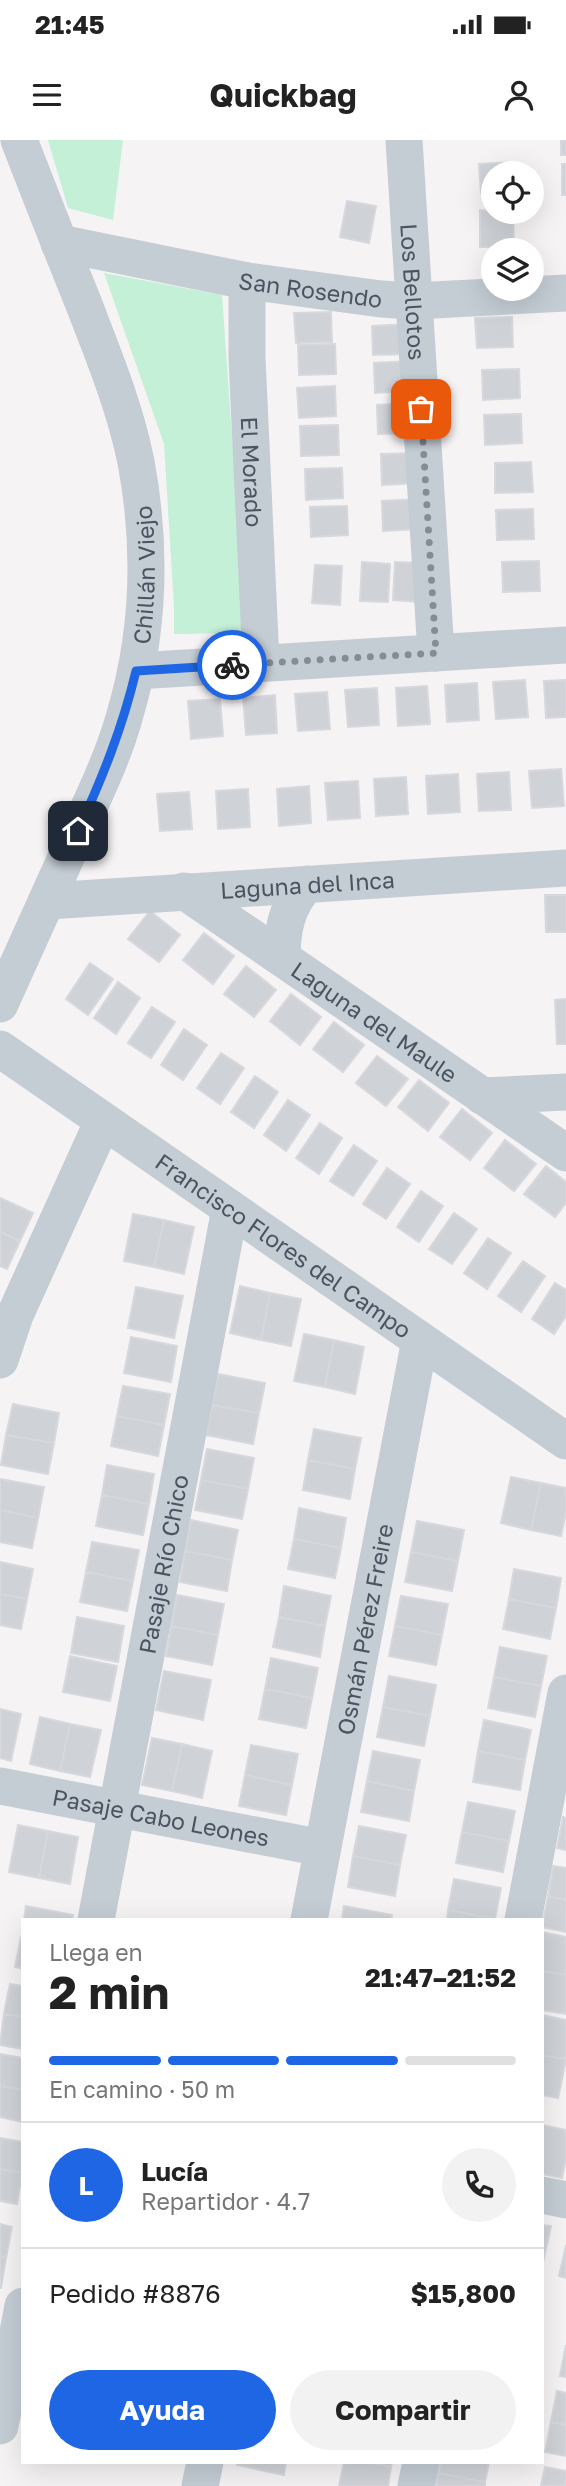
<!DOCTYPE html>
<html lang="es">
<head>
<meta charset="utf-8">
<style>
	:root { --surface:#fff; --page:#f2f2f2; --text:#222; --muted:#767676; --line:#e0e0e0; --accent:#1e66e4 }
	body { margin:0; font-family:"Golos Text",sans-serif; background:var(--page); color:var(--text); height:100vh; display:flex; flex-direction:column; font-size:26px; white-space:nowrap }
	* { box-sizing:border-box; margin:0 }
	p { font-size:23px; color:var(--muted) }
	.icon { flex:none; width:38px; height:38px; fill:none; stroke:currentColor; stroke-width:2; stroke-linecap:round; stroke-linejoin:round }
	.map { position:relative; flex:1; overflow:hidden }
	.side { position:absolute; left:21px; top:1778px; width:523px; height:546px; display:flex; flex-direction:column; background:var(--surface); border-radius:0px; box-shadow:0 7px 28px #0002 }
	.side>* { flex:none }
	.fabs { position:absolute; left:481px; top:21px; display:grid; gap:14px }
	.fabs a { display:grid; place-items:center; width:63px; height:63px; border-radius:50%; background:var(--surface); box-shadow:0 7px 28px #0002; font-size:35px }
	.pin { position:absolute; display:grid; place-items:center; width:60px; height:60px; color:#fff; margin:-30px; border-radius:14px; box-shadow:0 4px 10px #0006 }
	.courier { position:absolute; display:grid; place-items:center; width:70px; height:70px; margin:-35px; border:5px solid #1e66e4; border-radius:50%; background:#fff; color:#222; box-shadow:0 2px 9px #0007 }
	.summary em { font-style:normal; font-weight:700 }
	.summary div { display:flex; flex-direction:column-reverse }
	.summary { display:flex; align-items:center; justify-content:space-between; height:119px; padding:0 28px }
	h1 { font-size:46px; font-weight:700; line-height:52px }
	.bar { display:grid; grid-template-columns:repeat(4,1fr); gap:10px 7px; align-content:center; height:84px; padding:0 28px }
	.bar i { height:9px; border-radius:5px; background:var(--line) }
	.bar .current { background:var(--accent) }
	.bar p { grid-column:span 4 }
	.line { display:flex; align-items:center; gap:18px; padding:0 28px; border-top:2px solid var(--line) }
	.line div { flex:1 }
	.round { display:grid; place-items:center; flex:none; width:74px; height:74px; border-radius:37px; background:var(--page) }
	.button { display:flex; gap:14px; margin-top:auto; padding:14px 28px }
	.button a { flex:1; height:80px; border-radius:42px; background:var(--accent); color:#fff; font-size:28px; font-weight:700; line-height:80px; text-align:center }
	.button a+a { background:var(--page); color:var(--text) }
	.status { display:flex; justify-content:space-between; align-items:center; height:49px; padding:0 35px; background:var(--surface); direction:ltr }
	.status svg { height:19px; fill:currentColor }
	header { display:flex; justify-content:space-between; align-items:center; height:91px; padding:0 28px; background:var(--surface); font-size:32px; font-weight:700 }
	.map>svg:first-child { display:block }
</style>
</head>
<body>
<div class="status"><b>21:45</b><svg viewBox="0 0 49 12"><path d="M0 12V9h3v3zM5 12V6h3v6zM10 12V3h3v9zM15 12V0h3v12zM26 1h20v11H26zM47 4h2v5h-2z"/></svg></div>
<header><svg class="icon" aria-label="menu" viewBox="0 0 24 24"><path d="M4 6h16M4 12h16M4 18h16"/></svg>Quickbag<svg class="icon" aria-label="person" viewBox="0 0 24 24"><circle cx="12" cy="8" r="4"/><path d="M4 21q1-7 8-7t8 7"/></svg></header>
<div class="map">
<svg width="566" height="2346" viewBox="0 0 566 2346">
	<rect width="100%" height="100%" fill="#f5f3f3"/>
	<!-- green -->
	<path fill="#c4f0d8" d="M48,0H123L113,80L68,68Z
		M104,133L222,155L246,493L174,494V467L164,304Z"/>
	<!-- building -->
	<path fill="#cfd2d7" stroke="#d7d8de" stroke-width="2" d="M561,0H566V15H561Z
		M513,22V33H494V52L481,53L479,24Z
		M562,24H566V55H562Z
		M347,61L376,66L369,103L340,97Z
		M480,70L513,72L514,107H480Z
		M331,172L332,202L296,203L294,173Z
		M512,177L513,207L477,208L475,178Z
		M409,184L411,214L373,215L372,186Z
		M335,204L336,234L299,235L298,205Z
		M411,221L412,251L375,253L374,223Z
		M519,229L520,258L483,260L482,230Z
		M335,246L336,276L299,278L297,248Z
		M414,263L416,293L378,294L377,265Z
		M521,274L522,303L485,305L484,275Z
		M338,285L339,315L301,316L300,286Z
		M418,313L419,343L382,345L381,314Z
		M531,322L533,352L495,353V323Z
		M342,328L343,358L306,360L305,329Z
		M419,359L420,389L383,391L382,361Z
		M347,366L348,395L311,397L310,367Z
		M533,369L534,399L497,400L496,370Z
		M539,421L540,451L503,452L502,422Z
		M362,422L390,424L388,462L360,461Z
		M395,422L423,423L420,462L393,460Z
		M315,425L342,426L340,465L312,463Z
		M525,540L528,577L496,579L493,542Z
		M566,540V577L546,578L544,541Z
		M477,543L479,580L447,582L445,545Z
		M427,546L430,584L398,586L396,548Z
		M377,548L379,585L348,587L345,550Z
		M327,552L330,589L298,591L295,554Z
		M275,555L277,593L246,595L243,558Z
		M220,559L223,596L191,599L188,561Z
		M561,629L564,666L532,668L529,631Z
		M509,632L511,670L479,671L477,634Z
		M458,634L460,672L428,674L426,636Z
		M406,637L408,674L376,676L374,639Z
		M358,641L360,678L328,680L325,643Z
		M309,646L311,683L279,686L277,649Z
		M248,649L250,687L218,689L216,651Z
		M189,652L192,689L160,691L157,654Z
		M545,755H566V792H546Z
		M150,771L180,795L159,822L128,799Z
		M204,793L234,816L213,844L183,820Z
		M90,823L113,839L88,875L66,859Z
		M246,826L276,850L254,877L224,854Z
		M118,842L140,858L116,894L94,878Z
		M291,854L321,877L300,905L270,881Z
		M566,859V904H557L555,860Z
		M152,867L175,882L151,918L128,903Z
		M334,882L364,905L343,932L313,909Z
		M184,889L207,905L183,940L161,925Z
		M221,913L244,928L220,964L197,948Z
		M377,916L408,939L386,966L356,943Z
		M255,936L278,952L254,988L231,972Z
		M419,940L449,963L428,991L398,967Z
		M288,960L310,975L286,1011L264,995Z
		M462,969L492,993L470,1020L440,997Z
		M320,983L342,998L319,1034L296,1018Z
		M505,1000L536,1024L514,1051L484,1028Z
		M354,1005L377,1021L353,1056L330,1041Z
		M546,1026L566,1042V1063L555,1077L524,1054Z
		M387,1028L410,1044L386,1079L363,1064Z
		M421,1051L443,1066L419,1102L397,1087Z
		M0,1058L33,1073L20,1101L0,1092Z
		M454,1073L477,1089L452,1124L429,1109Z
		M133,1074L164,1080L154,1127L124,1121Z
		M164,1080L194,1087L184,1134L154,1127Z
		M0,1092L20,1101L7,1129L0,1126Z
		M488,1098L511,1113L487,1149L464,1133Z
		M523,1121L545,1136L521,1172L498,1156Z
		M555,1143L566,1150V1176L554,1194L532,1179Z
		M240,1146L270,1153L261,1200L230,1193Z
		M136,1147L183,1156L174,1198L128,1188Z
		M270,1153L301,1159L291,1206L261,1200Z
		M304,1194L334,1200L325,1247L294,1241Z
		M131,1197L177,1206L171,1242L124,1233Z
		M334,1200L364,1207L355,1254L325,1247Z
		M218,1234L265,1243L259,1273L212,1265Z
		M123,1246L170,1254L164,1285L117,1276Z
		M13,1264L59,1273L54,1303L6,1295Z
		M212,1265L259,1273L253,1304L206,1295Z
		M117,1276L164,1285L158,1316L111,1306Z
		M314,1289L361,1298L355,1329L308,1320Z
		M6,1295L54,1303L48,1334L1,1325Z
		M207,1309L254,1318L248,1349L201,1340Z
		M308,1320L355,1329L350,1359L303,1350Z
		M107,1325L154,1334L149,1364L102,1355Z
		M511,1337L541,1343L531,1390L501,1383Z
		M0,1339L44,1347L38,1378L0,1370Z
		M201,1340L248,1349L242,1379L195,1370Z
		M541,1343L566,1348V1373L561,1396L531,1390Z
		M102,1355L149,1364L143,1395L96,1386Z
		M299,1368L346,1378L341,1408L294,1399Z
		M0,1370L38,1378L32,1408L0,1402Z
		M191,1380L238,1390L232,1420L185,1411Z
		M417,1381L464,1390L458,1421L411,1412Z
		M294,1399L341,1408L335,1438L288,1429Z
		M92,1402L139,1410L133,1441L86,1432Z
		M185,1411L232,1420L227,1451L180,1442Z
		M411,1412L458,1421L452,1451L405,1442Z
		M0,1422L33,1429L27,1459L0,1454Z
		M514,1429L561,1438L556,1468L509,1459Z
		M86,1432L133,1441L127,1471L80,1462Z
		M284,1446L331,1456L325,1486L279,1477Z
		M0,1454L27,1459L21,1489L0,1485Z
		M177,1455L224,1464L218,1495L171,1486Z
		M401,1456L448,1464L442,1495L395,1486Z
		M509,1459L556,1468L550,1499L503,1489Z
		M77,1477L124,1486L118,1522L71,1513Z
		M279,1477L325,1486L320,1517L273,1507Z
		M171,1486L218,1495L212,1525L166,1516Z
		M395,1486L442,1495L436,1525L389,1516Z
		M500,1507L547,1516L541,1546L494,1537Z
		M70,1516L117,1526L110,1561L63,1552Z
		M271,1518L318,1528L312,1558L265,1549Z
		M164,1531L211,1540L203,1580L156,1570Z
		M389,1536L436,1545L430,1576L383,1567Z
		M494,1537L541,1546L535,1577L488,1568Z
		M265,1549L312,1558L306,1588L259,1579Z
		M383,1567L430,1576L424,1606L377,1597Z
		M0,1569L21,1574L11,1621L0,1618Z
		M40,1577L70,1584L60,1631L30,1624Z
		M484,1580L531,1590L525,1620L478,1611Z
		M70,1584L101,1590L90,1637L60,1631Z
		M152,1598L182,1604L172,1651L142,1645Z
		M182,1604L212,1611L202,1658L172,1651Z
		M251,1605L298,1614L292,1645L245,1635Z
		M373,1611L420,1620L414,1651L367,1641Z
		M478,1611L525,1620L520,1650L473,1642Z
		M245,1635L292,1645L286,1675L239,1666Z
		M367,1641L414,1651L409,1681L361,1672Z
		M468,1662L515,1671L509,1701L462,1692Z
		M563,1677L566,1678V1710L557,1708Z
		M18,1685L48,1691L39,1738L9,1732Z
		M359,1686L406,1695L400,1725L353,1716Z
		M48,1691L78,1697L70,1744L39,1738Z
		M462,1692L509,1701L503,1732L456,1723Z
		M353,1716L400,1725L395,1756L348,1747Z
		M553,1726L566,1728V1760L548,1756Z
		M454,1739L501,1748L495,1779L448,1770Z
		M548,1756L566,1760V1792L542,1787Z
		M26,1766L73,1775L72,1780H24Z
		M344,1766L392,1775L391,1780H342Z
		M448,1770L495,1779V1780H447Z
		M542,1792L566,1797V1835L542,1831Z
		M21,1797H23V1829L15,1827Z
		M542,1831L566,1835V1874L542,1870Z
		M10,1844L23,1846V1877L4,1874Z
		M4,1874L23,1877V1909L0,1905Z
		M542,1875L566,1880V1919L542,1915Z
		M0,1914L23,1918V1950L0,1946Z
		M542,1915L566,1919L558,1958L542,1955Z
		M0,1946L23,1950V1982L0,1977Z
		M542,1985L566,1990V2018L562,2038L542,2034Z
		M0,1998L23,2002L22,2033L0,2029Z
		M0,2029L22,2033L17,2064L0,2061Z
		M0,2084L12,2087L6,2118L0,2116Z
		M542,2085L551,2086L542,2127Z
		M566,2105V2138L559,2136Z
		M0,2116L6,2118L1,2148H0Z
		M566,2205V2237L560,2236Z
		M557,2251L566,2253V2285L551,2282Z
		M551,2282L566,2285V2316L545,2312Z
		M237,2322H286L284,2335L237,2325Z
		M344,2322H367L391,2327L388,2346H339Z
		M367,2322H392L391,2327Z
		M441,2322H489L485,2342L438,2333Z
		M545,2327L566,2331V2346H541Z
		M438,2333L485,2342V2346H436Z"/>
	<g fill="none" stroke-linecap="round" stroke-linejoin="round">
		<!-- minor -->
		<g stroke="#c4ccd4" stroke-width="37">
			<path id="s1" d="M404,0L436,513"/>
			<path id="s2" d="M59,103L247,141L381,159L414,161L566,153"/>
			<path id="s3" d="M247,141V218L261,523"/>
			<path d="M136,531L566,505"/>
			<path id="s4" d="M184,751L566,1013"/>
			<path id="s5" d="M47,761L566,728"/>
			<path d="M282,818C282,789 287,765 307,744"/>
			<path id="s6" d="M0,864C26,806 52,748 78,691C95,654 113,617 124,578C149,495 152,408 136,322C125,267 103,214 83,162C61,108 40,54 19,0"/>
			<path id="s7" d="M0,909L566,1301"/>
			<path d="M482,956L566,952"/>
			<path d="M0,1220L15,1175L103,981"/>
			<path id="s8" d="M0,1646L322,1708"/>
			<path id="s9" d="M96,1780L230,1069"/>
			<path id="s10" d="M309,1780L420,1200"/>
			<path d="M523,1780L566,1553"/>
			<path d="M542,2055L566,2060"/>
			<path d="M0,2286L23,2166"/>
			<path d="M200,2346L205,2322"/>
			<path d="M416,2346L421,2322"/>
		</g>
	</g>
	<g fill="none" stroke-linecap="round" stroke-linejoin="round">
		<!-- done -->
		<path stroke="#868c93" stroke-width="7" stroke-dasharray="0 12.6" d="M232,525L436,513L421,269"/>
		<!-- route -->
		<path stroke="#1e66e4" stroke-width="9" d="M78,691C103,636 122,589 136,531L232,525"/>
	</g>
	<g text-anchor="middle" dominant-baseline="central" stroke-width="6" stroke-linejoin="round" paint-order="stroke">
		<!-- street labels -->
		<g font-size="23" fill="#4a5460" stroke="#fff">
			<text stroke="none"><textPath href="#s2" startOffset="256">San Rosendo</textPath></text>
			<text stroke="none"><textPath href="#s1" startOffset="152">Los Bellotos</textPath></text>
			<text stroke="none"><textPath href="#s3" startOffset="191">El Morado</textPath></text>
			<text stroke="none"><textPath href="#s6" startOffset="457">Chillán Viejo</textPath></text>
			<text stroke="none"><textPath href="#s5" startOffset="261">Laguna del Inca</textPath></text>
			<text stroke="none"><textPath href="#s4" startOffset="231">Laguna del Maule</textPath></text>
			<text stroke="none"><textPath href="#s7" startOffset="345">Francisco Flores del Campo</textPath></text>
			<text stroke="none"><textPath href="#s9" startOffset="362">Pasaje Río Chico</textPath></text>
			<text stroke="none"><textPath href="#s10" startOffset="296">Osmán Pérez Freire</textPath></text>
			<text stroke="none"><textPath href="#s8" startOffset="164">Pasaje Cabo Leones</textPath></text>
		</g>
	</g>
</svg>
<div class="fabs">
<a><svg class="icon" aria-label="locate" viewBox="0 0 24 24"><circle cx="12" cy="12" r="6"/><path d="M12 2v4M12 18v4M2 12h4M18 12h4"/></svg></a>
<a><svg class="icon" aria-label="layers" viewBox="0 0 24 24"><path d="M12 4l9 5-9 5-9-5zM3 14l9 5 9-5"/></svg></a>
</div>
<div class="pin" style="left:421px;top:269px;background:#ea580c"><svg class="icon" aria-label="bag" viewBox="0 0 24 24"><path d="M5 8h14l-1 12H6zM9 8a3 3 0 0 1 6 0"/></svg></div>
<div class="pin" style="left:78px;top:691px;background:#1f2937"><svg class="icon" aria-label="home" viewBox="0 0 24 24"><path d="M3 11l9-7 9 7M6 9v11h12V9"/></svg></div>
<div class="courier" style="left:232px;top:525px"><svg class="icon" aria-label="bike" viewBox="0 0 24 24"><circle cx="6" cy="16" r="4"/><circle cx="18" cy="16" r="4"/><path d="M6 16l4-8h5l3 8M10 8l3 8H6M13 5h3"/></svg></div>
<section class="side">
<div class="summary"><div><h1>2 min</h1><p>Llega en</p></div><em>21:47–21:52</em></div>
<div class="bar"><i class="current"></i><i class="current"></i><i class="current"></i><i></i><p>En camino · 50 m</p></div>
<div class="line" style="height:126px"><b class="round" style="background:var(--accent);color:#fff">L</b><div><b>Lucía</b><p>Repartidor · 4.7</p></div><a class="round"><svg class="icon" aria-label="phone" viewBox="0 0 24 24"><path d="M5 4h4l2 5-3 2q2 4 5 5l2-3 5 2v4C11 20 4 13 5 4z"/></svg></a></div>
<div class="line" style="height:91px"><div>Pedido #8876</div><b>$15,800</b></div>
<div class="button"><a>Ayuda</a><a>Compartir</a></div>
</section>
</div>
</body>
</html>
